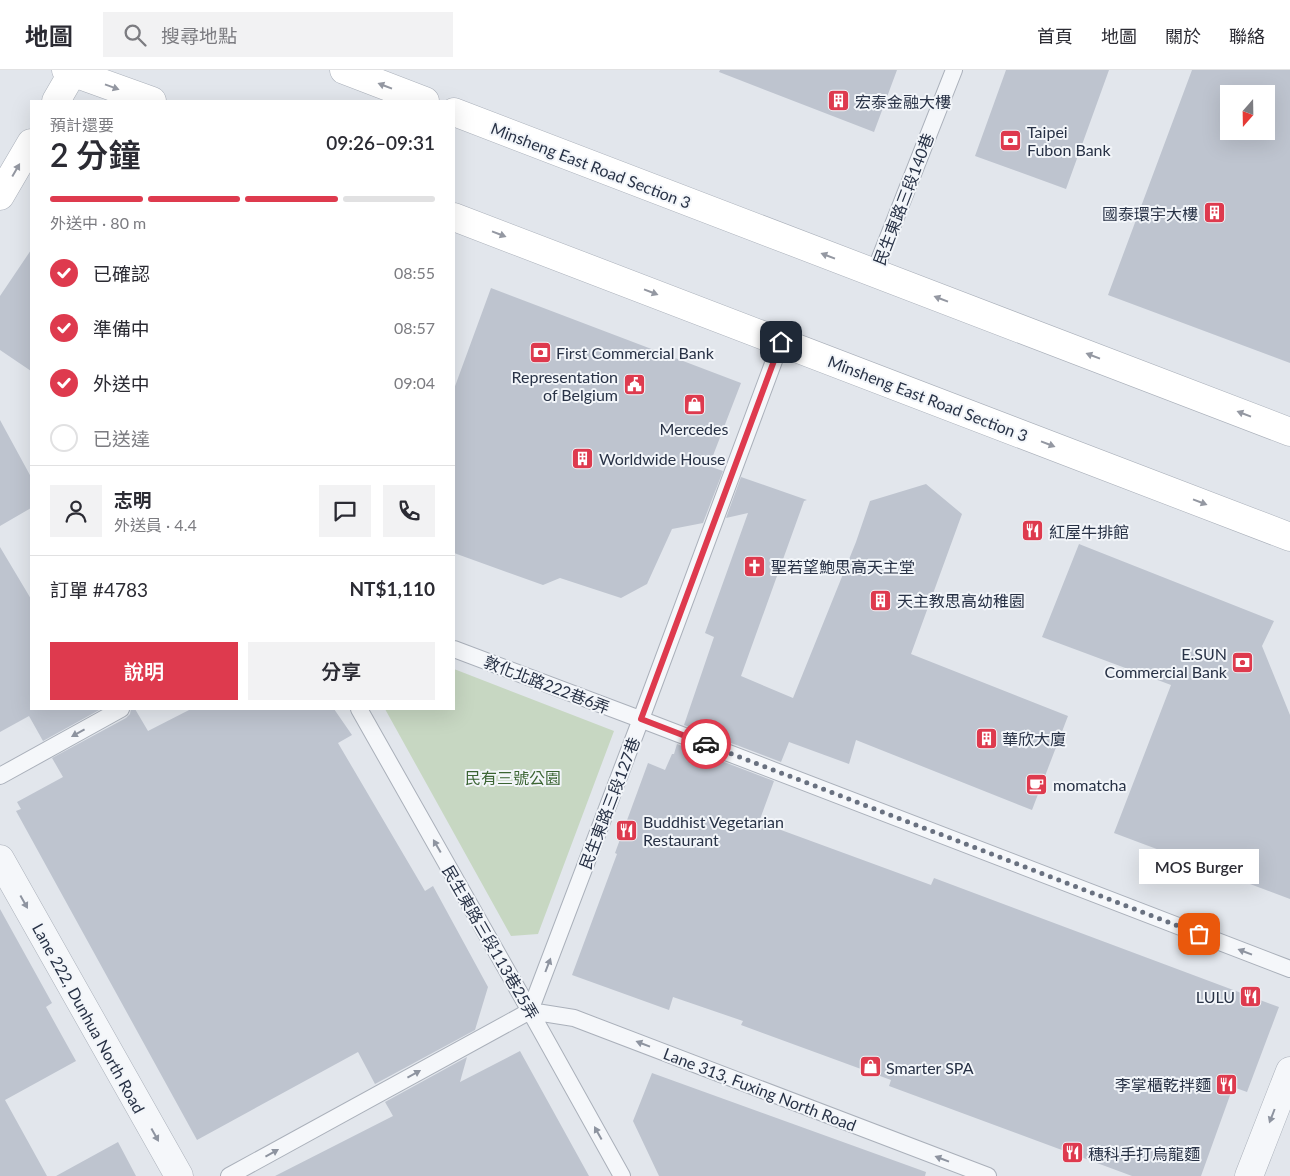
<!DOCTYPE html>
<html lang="zh-TW">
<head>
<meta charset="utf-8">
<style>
	:root { --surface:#fff; --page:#f2f2f3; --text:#2b2b33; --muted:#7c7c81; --line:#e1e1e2; --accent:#de3a4e }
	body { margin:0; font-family:Lato,"Noto Sans TC",sans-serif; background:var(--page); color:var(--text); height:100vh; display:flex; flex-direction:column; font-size:19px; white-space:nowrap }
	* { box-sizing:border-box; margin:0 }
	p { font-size:16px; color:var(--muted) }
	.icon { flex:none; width:28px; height:28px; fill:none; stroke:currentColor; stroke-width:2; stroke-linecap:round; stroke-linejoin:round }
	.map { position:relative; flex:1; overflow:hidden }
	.panel { position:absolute; left:30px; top:30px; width:425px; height:610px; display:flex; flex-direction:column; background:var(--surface); border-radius:0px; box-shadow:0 5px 20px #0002 }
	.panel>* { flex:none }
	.needle { width:32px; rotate:200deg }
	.buttons { position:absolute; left:1220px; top:15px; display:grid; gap:10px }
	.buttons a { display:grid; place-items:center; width:55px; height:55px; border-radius:0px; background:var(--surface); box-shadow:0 5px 20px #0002; font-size:25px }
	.pin { position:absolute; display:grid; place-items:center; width:42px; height:42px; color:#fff; margin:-21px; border-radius:10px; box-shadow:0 2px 8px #0006 }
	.courier { position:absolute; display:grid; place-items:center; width:50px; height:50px; margin:-25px; border:4px solid #de3a4e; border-radius:50%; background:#fff; color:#222; box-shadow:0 1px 6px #0007 }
	.bubble { position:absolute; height:35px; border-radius:0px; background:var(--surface); box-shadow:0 5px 20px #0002; font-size:16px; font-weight:600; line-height:35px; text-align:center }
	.head em { font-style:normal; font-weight:600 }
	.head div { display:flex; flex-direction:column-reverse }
	.head { display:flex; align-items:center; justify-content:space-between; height:85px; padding:0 20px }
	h1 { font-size:32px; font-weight:600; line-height:38px }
	.bar { display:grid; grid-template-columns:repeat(4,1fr); gap:8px 5px; align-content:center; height:60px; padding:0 20px }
	.bar i { height:6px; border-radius:4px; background:var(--line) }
	.bar .active { background:var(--accent) }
	.bar p { grid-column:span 4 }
	.line { display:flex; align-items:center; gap:12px; padding:0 20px; border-top:1px solid var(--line) }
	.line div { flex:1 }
	.round { display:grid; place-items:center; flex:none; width:52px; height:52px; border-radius:0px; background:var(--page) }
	ol { padding:0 20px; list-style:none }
	li { display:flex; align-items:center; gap:15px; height:55px }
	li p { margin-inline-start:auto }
	li .icon { padding:5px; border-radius:50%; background:var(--accent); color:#fff; stroke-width:4 }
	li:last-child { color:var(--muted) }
	li i { width:28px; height:28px; border:2px solid var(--line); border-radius:50% }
	.button { display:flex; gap:10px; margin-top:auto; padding:10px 20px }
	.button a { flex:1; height:58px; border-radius:0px; background:var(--accent); color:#fff; font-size:20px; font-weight:600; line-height:58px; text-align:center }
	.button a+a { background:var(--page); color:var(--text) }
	header { display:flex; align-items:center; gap:30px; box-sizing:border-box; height:70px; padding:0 25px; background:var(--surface); border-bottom:1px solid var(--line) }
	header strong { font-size:24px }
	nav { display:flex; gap:28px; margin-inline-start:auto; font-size:18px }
	.search { width:350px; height:45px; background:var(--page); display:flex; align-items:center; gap:12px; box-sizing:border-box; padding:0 18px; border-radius:0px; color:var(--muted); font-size:19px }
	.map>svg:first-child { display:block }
</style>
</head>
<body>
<header>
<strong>地圖</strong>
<div class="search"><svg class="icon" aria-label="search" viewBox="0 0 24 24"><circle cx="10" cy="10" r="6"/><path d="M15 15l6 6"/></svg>搜尋地點</div>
<nav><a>首頁</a><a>地圖</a><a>關於</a><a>聯絡</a></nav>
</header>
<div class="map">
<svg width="1290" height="1106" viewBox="0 0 1290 1106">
	<rect width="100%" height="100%" fill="#e2e6ec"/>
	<!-- green -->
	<path fill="#c7d7c2" d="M454,599L614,661L538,864L511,866L385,639H454Z"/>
	<!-- building -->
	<path fill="#bec4cf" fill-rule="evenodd" d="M720,0H897L874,62L719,2Z
		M1006,0H1109L1066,119L975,86Z
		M1192,0H1290V293L1108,225ZM1229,24H1266V61H1229Z
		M31,180V301L0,280V226Z
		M491,218L741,313L709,396L723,401L703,453L672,459L647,514L621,528L560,508L543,515L454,483V319Z
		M0,350L31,407V438L0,456Z
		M741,407L807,430L804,431L741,606L793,628L856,472L870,431L926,414L962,444L911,584L1068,646L1032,740L856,670L849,694L789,672L781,692L684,655L714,567L705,563L748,443L726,448Z
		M1079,474L1274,551L1262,576L1290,645V829L1114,763L1171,615L1042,567Z
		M0,477L31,529V639H101L43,671L29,646L0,662Z
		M131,639H135L148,661L191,639H334L352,665L338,673L425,821L433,816L488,917L475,960L375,1014L358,982L197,1070L16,741L21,739L17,732L63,707L52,688L126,648L130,644Z
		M677,674L774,711L759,752L931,815L934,808L1279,937L1247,1022L1233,1017L1201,1106H1132L889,1016L891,1010L741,955L743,951L673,927L669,940L572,905L617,784L615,783L648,693L665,700L672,684H674Z
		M0,839L52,933L46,937L76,991L5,1030L47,1106H0Z
		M520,981L589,1106H275L393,1046L385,1032L467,987L460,1012Z
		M652,1003L926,1102L925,1106H659L633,1051Z
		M118,1072L136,1106H56Z"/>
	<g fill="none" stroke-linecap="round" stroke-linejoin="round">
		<defs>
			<path id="lane" d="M874,203L954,0
				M454,579L653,654L1290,899
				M359,639L530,941L622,1106
				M0,706L121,639
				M530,941L641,649L781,272
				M530,941L574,948L988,1106
				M229,1106L530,941"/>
			<path id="street" d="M0,789L179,1106
				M1249,1106L1290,1001"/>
			<path id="secondary" d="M66,0L152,31
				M344,0L425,31
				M56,31L74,0
				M454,42L1290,362
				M0,126L31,73
				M454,147L1290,467"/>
		</defs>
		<!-- lane casing -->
		<use href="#lane" stroke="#aab0ba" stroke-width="18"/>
		<!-- street casing -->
		<use href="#street" stroke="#aab0ba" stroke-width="29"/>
		<!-- secondary casing -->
		<use href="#secondary" stroke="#aab0ba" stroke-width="29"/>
		<!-- lane -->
		<use href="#lane" stroke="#f5f7fa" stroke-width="16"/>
		<!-- street -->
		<use href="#street" stroke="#f5f7fa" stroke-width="28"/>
		<!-- secondary -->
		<use href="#secondary" stroke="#fff" stroke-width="28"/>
	</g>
	<!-- one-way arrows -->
	<defs><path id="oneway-solid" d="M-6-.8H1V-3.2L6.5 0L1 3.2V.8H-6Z" transform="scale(1.25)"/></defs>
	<g fill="#9498a2">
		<use href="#oneway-solid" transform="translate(385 16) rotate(-159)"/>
		<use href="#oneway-solid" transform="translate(112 17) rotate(20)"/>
		<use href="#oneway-solid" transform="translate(16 100) rotate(-60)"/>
		<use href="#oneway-solid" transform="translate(499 164) rotate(21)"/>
		<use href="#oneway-solid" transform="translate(828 186) rotate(-159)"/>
		<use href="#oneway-solid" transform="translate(651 222) rotate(21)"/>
		<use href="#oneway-solid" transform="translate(941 229) rotate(-159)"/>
		<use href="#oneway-solid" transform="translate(1093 286) rotate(-159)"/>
		<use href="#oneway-solid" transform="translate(1244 344) rotate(-159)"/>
		<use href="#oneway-solid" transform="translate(1048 374) rotate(21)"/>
		<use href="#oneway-solid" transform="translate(1200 432) rotate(21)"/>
	</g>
	<g fill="#8e94a0">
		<use href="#oneway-solid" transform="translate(78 663) rotate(151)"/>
		<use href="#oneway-solid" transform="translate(437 776) rotate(-120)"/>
		<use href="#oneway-solid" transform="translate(24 832) rotate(61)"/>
		<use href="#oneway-solid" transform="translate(1245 882) rotate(-159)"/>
		<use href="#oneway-solid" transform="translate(548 895) rotate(-69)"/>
		<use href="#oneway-solid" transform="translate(643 974) rotate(-159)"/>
		<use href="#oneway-solid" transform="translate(414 1004) rotate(-29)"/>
		<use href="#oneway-solid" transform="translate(1272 1046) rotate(111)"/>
		<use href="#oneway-solid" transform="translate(598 1063) rotate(-119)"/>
		<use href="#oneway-solid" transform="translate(155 1065) rotate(61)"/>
		<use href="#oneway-solid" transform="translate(272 1083) rotate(-29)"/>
		<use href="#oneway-solid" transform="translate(942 1089) rotate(-159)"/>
	</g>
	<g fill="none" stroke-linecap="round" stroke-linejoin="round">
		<!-- done -->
		<path stroke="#697180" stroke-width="5" stroke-dasharray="0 9" d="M706,674L1199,864"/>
		<!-- route -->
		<path stroke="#de3a4e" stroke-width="6" d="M706,674L641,649L781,272"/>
	</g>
	<!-- icons -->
	<defs>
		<symbol id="building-square" viewBox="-11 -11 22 22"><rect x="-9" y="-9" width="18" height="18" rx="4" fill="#de3a4e" stroke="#f2f5f9"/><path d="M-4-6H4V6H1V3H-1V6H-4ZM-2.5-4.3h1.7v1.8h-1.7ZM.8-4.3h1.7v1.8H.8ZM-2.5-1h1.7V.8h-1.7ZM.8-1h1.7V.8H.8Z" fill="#fff"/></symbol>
		<symbol id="bank-square" viewBox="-11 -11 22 22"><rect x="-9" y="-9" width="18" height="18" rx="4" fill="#de3a4e" stroke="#f2f5f9"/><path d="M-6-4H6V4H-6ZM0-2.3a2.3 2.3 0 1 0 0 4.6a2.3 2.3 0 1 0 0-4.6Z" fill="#fff"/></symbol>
		<symbol id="civic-square" viewBox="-11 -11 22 22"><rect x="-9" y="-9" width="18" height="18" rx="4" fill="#de3a4e" stroke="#f2f5f9"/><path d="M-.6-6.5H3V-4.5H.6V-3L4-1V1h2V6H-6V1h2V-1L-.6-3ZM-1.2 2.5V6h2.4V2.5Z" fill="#fff"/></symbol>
		<symbol id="shop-square" viewBox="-11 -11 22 22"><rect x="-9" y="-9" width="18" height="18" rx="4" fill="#de3a4e" stroke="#f2f5f9"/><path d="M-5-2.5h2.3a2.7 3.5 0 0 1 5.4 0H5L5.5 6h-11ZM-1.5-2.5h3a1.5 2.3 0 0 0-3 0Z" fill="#fff"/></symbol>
		<symbol id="restaurant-square" viewBox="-11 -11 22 22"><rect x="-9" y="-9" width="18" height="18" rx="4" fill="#de3a4e" stroke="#f2f5f9"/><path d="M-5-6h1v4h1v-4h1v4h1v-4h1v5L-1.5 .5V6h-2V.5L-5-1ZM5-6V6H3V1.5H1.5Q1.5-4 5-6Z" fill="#fff"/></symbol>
		<symbol id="church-square" viewBox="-11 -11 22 22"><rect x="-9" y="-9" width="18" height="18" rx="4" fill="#de3a4e" stroke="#f2f5f9"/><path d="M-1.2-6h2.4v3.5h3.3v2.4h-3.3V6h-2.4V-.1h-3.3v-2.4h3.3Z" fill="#fff"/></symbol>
		<symbol id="cafe-square" viewBox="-11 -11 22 22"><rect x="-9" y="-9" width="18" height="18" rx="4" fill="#de3a4e" stroke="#f2f5f9"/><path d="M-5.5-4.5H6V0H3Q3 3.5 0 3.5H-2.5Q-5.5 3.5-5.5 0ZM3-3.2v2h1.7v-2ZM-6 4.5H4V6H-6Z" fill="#fff"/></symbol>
	</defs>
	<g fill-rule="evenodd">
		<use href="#building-square" x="826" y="18" width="25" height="25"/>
		<use href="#bank-square" x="998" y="58" width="25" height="25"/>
		<use href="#building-square" x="1202" y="130" width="25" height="25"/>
		<use href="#bank-square" x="528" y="270" width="25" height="25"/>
		<use href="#civic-square" x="622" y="302" width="25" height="25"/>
		<use href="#shop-square" x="682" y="322" width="25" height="25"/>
		<use href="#building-square" x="570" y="376" width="25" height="25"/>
		<use href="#restaurant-square" x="1020" y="448" width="25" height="25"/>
		<use href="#church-square" x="742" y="484" width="25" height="25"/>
		<use href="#building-square" x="868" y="518" width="25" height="25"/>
		<use href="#bank-square" x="1230" y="580" width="25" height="25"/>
		<use href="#building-square" x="974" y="656" width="25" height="25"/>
		<use href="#cafe-square" x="1024" y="702" width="25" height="25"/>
		<use href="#restaurant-square" x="614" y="748" width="25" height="25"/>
		<use href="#restaurant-square" x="1238" y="914" width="25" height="25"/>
		<use href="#shop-square" x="858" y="984" width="25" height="25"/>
		<use href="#restaurant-square" x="1214" y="1002" width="25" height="25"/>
		<use href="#restaurant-square" x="1060" y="1070" width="25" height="25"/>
	</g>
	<g text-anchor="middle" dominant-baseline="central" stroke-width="4" stroke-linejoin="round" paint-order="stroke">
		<!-- poi labels -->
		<g font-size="16" fill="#283246" stroke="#f2f5f9" text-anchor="start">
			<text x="855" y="31">宏泰金融大樓</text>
			<text x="1027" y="61">Taipei<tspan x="1027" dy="18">Fubon Bank</tspan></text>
			<text x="1198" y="143" text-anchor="end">國泰環宇大樓</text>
			<text x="556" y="282">First Commercial Bank</text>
			<text x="618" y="306" text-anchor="end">Representation<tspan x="618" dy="18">of Belgium</tspan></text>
			<text x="694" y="358" text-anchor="middle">Mercedes</text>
			<text x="599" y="388">Worldwide House</text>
			<text x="1049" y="461">紅屋牛排館</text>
			<text x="771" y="496">聖若望鮑思高天主堂</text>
			<text x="897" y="530">天主教思高幼稚園</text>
			<text x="1227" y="583" text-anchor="end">E.SUN<tspan x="1227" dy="18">Commercial Bank</tspan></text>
			<text x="1002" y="668">華欣大廈</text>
			<text x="1053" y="714">momatcha</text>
			<text x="643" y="751">Buddhist Vegetarian<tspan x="643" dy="18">Restaurant</tspan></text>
			<text x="1235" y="926" text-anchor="end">LULU</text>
			<text x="886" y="997">Smarter SPA</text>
			<text x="1211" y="1014" text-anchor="end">李掌櫃乾拌麵</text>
			<text x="1088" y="1083">穗科手打烏龍麵</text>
		</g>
		<!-- street labels -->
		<g font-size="16" fill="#283246" stroke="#f2f5f9">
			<text transform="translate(591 95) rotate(21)">Minsheng East Road Section 3</text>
			<text transform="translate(903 129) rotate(-69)">民生東路三段140巷</text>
			<text transform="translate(928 328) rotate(21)">Minsheng East Road Section 3</text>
			<text transform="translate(547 614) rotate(21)">敦化北路222巷6弄</text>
			<text transform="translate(609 733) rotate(-69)">民生東路三段127巷</text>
			<text transform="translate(491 872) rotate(60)">民生東路三段113巷25弄</text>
			<text transform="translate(89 948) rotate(61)">Lane 222, Dunhua North Road</text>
			<text transform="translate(760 1019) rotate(21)">Lane 313, Fuxing North Road</text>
		</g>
		<!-- park labels -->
		<g font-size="16" fill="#3b6433" stroke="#f2f5f9">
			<text x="513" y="707">民有三號公園</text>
		</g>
	</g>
</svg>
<div class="buttons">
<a><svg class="needle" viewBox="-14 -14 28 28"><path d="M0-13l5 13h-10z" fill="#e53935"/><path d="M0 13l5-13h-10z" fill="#7c7c81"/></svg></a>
</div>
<div class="pin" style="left:1199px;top:864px;background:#ea580c"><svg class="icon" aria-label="bag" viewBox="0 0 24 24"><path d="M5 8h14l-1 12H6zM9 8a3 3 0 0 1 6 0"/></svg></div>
<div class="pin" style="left:781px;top:272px;background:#1f2937"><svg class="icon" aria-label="home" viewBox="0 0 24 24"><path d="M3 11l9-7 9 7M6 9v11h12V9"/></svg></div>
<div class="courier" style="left:706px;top:674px"><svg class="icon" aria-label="car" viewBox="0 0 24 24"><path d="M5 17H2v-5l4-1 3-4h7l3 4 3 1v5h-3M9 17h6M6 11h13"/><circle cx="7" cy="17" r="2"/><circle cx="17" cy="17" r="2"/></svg></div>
<div class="bubble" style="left:1139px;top:779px;width:120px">MOS Burger</div>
<section class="panel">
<div class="head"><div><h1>2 分鐘</h1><p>預計還要</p></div><em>09:26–09:31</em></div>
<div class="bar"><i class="active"></i><i class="active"></i><i class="active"></i><i></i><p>外送中 · 80 m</p></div>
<ol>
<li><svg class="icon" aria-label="check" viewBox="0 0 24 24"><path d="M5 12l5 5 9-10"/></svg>已確認<p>08:55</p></li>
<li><svg class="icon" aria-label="check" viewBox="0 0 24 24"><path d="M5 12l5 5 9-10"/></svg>準備中<p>08:57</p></li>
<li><svg class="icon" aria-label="check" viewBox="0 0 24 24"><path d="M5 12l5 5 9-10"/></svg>外送中<p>09:04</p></li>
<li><i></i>已送達</li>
</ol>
<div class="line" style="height:90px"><a class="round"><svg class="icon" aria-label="person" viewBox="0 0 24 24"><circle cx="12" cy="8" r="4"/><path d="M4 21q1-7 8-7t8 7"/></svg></a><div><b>志明</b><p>外送員 · 4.4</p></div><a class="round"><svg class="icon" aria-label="chat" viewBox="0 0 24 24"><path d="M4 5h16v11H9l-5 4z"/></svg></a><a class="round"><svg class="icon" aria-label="phone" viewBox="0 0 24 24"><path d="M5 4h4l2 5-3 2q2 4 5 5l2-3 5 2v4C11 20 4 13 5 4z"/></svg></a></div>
<div class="line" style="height:65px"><div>訂單 #4783</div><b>NT$1,110</b></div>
<div class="button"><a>說明</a><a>分享</a></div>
</section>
</div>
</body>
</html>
